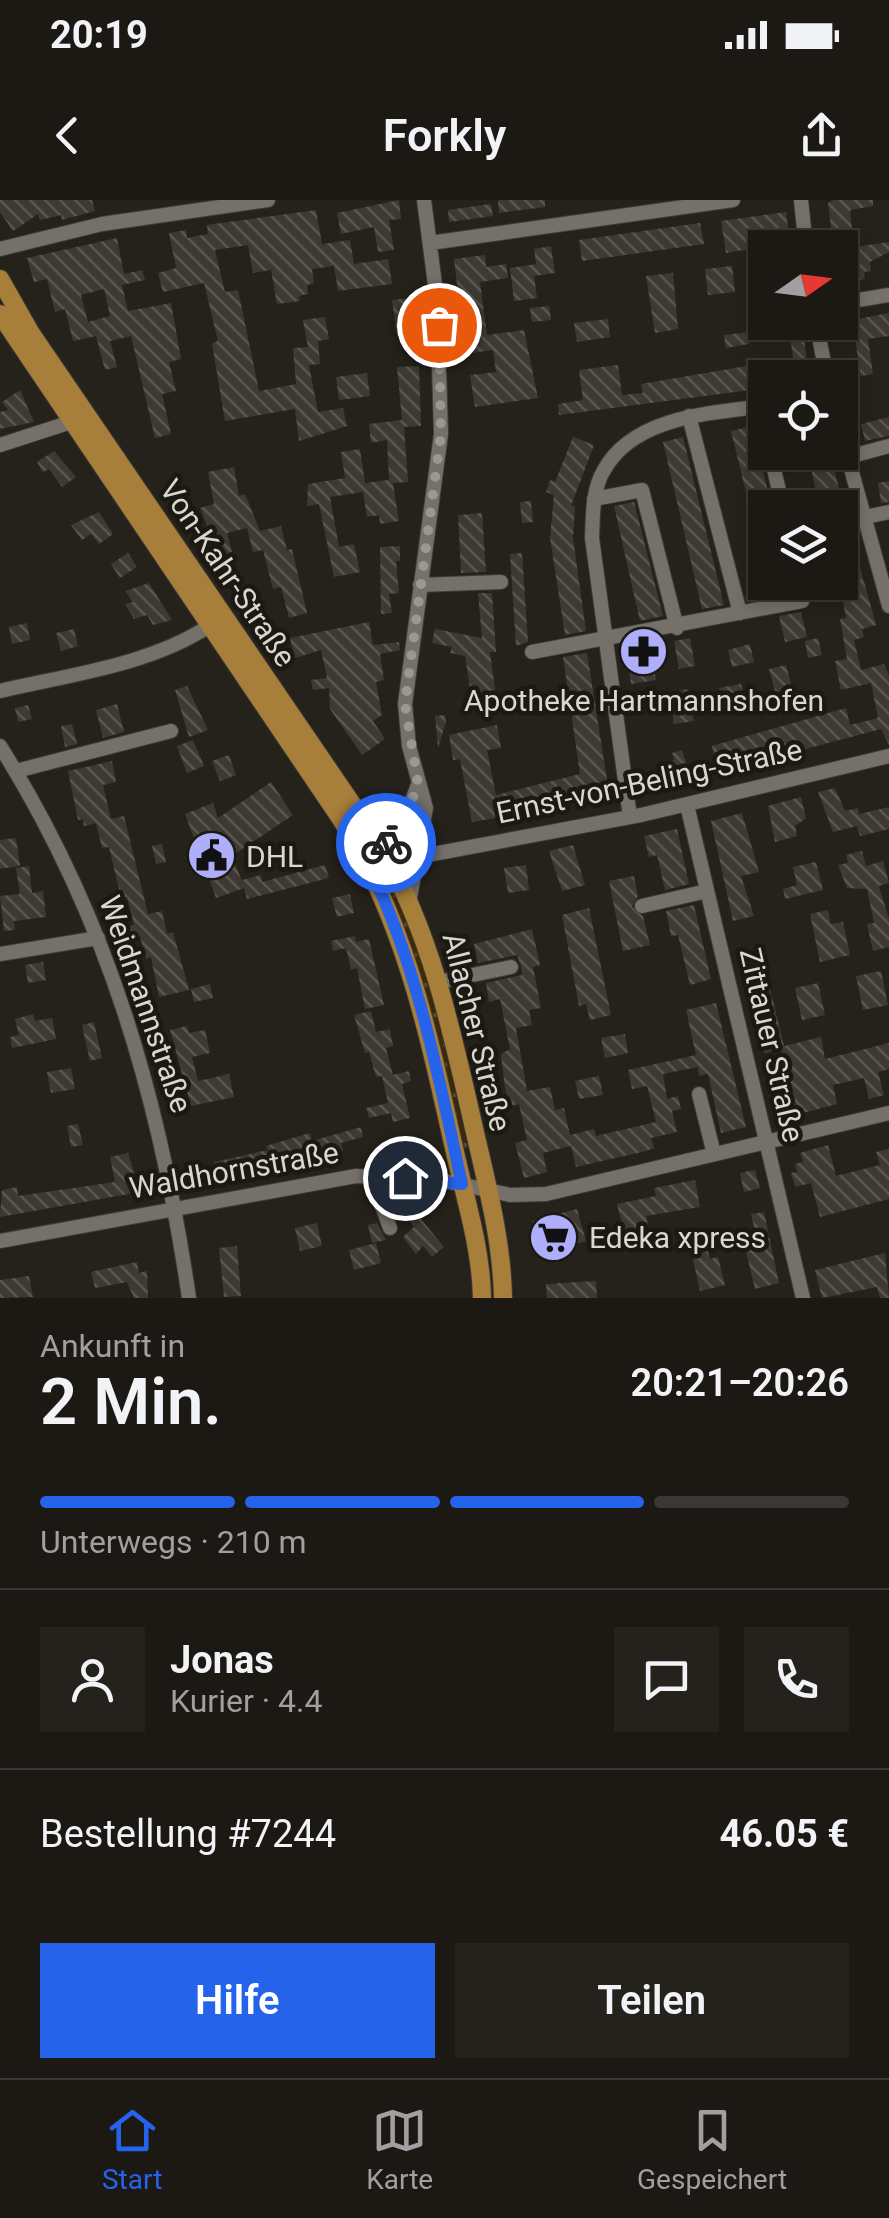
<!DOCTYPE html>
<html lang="de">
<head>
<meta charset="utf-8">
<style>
	:root { --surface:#1c1914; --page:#25221d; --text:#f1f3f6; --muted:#a0a0a0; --line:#3a3834; --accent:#2563eb }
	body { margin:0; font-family:Roboto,sans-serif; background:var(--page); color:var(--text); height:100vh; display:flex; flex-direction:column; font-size:38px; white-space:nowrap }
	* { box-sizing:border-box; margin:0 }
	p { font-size:32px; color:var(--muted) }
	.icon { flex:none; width:55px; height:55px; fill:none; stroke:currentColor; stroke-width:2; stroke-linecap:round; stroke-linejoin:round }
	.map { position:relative; height:1098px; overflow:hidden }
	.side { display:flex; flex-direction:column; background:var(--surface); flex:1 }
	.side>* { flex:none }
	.needle { width:65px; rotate:76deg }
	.tools { position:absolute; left:748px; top:30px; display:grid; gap:20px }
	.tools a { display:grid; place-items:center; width:110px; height:110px; border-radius:0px; background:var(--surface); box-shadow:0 5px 15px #0003,0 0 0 2px var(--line); font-size:50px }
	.pin { position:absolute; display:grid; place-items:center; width:85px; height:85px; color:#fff; margin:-42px; border:5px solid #fff; border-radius:50%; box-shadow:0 2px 10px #0007 }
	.courier { position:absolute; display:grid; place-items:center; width:100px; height:100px; margin:-50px; border:8px solid #2563eb; border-radius:50%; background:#fff; color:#222; box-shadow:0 2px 12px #0007 }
	.headline em { font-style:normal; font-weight:600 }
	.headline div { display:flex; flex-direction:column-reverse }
	.headline { display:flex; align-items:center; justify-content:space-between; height:170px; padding:0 40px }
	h1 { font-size:65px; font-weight:600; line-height:75px }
	.bar { display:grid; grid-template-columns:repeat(4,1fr); gap:15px 10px; align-content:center; height:120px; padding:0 40px }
	.bar i { height:12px; border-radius:8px; background:var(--line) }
	.bar .current { background:var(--accent) }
	.bar p { grid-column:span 4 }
	.line { display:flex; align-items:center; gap:25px; padding:0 40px; border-top:2px solid var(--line) }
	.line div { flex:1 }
	.round { display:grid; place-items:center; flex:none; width:105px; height:105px; border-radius:0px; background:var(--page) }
	.action { display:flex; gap:20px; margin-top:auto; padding:20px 40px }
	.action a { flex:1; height:115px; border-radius:0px; background:var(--accent); color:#fff; font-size:40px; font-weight:600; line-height:115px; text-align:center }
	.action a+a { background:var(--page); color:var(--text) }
	.status { display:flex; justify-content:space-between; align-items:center; height:70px; padding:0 50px; background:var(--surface); direction:ltr }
	.status svg { height:28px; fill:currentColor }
	header { display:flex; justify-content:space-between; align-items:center; height:130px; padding:0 40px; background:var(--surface); font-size:45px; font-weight:600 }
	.tabs { display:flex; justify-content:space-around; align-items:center; height:140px; border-top:2px solid var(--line); background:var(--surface); font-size:28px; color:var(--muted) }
	.tabs a { display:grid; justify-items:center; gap:5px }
	.tabs .current { color:var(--accent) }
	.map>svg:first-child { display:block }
</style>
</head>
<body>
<div class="status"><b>20:19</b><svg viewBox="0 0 49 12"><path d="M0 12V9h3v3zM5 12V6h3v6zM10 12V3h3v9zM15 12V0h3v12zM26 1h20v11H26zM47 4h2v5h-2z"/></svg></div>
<header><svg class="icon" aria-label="back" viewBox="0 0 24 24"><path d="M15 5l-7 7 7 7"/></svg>Forkly<svg class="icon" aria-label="share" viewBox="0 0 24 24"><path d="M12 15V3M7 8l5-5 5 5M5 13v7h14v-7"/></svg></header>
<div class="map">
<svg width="889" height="1098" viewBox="0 0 889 1098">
	<defs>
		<pattern id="grass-dots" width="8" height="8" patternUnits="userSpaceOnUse" patternTransform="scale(2.5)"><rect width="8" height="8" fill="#3f2905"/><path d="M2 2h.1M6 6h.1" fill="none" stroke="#5a4729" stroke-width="1.8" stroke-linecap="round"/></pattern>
		<pattern id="building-back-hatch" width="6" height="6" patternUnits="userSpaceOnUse" patternTransform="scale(2.5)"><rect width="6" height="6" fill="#3e3a33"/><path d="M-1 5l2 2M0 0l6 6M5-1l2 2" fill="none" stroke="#595650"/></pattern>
	</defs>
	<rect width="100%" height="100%" fill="#25211b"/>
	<!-- grass -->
	<path fill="url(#grass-dots)" d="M385,674C431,758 446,857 468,949L463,948L440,845L430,829L384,687Z"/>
	<!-- building -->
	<path fill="url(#building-back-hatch)" fill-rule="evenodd" d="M0,0H92L95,11L62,20L61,15L40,20L38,14L13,31L0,12Z
		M399,0L401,19L389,20L394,50L378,52L374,27L341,34L337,13Z
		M498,0H545V7L499,13Z
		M833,0H873V6L850,10L854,47L889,42V52L870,62L871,71L864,72L865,79L847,82L840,42H833L828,3Z
		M491,4L493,16L449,22L448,10Z
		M316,10L322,44L350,40L354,64L388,59L392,84L338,91L334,66L312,69L314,83L307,85L308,94L299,96L300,101L277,104L271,70L253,73L248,45L215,50L225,92L238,90L259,191L296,184L293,148L308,147L303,120L325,117L329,139L318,141L320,164L309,165L318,212L343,208L347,226L299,241L295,209L225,221L212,143L218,141L204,83L163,92L158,73L176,68L169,33L186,30L187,38L208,34L207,25Z
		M786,12L790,43L726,53L721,21Z
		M700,23L704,44L582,61L579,40Z
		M117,38L124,74L142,70L145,80L122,85L128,111L171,103L181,159L169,162L176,191L162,194L171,234L155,238L131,136L110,141L117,167L105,170L96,136L73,141L65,109L55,112L47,79L34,82L27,58ZM104,89L110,116L88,122L81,95Z
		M551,46L555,73L534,76L537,98L514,101L510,68L536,64L534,49Z
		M485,55L486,67L506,64L508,78L480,82L487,135L524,130L538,198L475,207L470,175L496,172L493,150L465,154L454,59Z
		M732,66L735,92L708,95L705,69Z
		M673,73L678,129L655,133L646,76Z
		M410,98L414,134L397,136L392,100Z
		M549,106L551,120L532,122L530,108Z
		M889,113V136L868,139L873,174L861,176L852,120Z
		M608,119L610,137L577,142L574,123Z
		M788,122H802L809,178H765V188L559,215L558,204L583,200L579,170L618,165L622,195L643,193L641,184L793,158Z
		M748,132L749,144L726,148L724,135Z
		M419,166L421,226L404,227L408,282L393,283L399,321L380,324L379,315L367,317L363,292L330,297L339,347L354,344L360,372L334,377L319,304L307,306L308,284L345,278L341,252L360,249L365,283L389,280L387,240L371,243L369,224L402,220L397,167Z
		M367,173L370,196L339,200L336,177Z
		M20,190L34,222L0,229V212L8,210L2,202Z
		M889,217V236L865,241L861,224Z
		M752,226L772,308H765V353L761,354L731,231Z
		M573,237L594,245L571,306H575L573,338L586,431L565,435L550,338L554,295L546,292L550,280L555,282Z
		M683,237L724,405L702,409L663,242Z
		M54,251L76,277L62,287L49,269L43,272L37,262Z
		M807,252H830L844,308H820Z
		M234,267L239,296L245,294L260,331L281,326L287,350L292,349L307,413L289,418L281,387L273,389L263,350L253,352L247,328L227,333L232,352L219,356L200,308L214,304L208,272Z
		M889,281V302L881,303L878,283Z
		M531,301L533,322L522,323L520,302Z
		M634,302L663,416L640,421L614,306Z
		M844,309L876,425L862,429L864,437L854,440L861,470L884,464L889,475V545L881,529L718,572L712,546L846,508L850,525L878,518L871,483L841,490L835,461L847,459L840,419L846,418L840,385V310Z
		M99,312L113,334L99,344L91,334L82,340L71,325Z
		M482,313L486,372L461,373L458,315Z
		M400,346V361H396L399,393L389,394L392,413L381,414L380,347Z
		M128,353L137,367L120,378L111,364Z
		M522,353L528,442L516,446L510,354Z
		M768,382H788L791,392L771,396Z
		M149,383L172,420L153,425L147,415L134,419L125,404L133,402L125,391Z
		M478,393H492L496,452H490L497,504L473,508L465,456L450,453L452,447L432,443L435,429L482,438Z
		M801,412L807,437L785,442L779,416Z
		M369,422L373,445L399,442L400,450L380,454L384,480L376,482L382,515L373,521L385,539L362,555L330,509L329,488L313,490L311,480L327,478L321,450L295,458L290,438Z
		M27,423L30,440L12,444L9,427Z
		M74,429L78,446L61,451L56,433Z
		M690,438L695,466L679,469L674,441Z
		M818,438L822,455L808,458L805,441Z
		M649,441L656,480L631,484L625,445Z
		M750,444L754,462L732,467L728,450Z
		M587,453L610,598L472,622L460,559L453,560L449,535L497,525L501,548L487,550L496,595L580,574L563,457Z
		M786,465L793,491L776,495L769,469Z
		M741,484L747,510L725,514L719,488Z
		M187,486L208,530L189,537L175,490Z
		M688,489L694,521L674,524L668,493Z
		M117,504L124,532L103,538L96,510Z
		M28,505L32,519L18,522L15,508Z
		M445,515L446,522L438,548L435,516Z
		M72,524L77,544L65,547L61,526Z
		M193,540L204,566L187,573L177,546Z
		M682,550L687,565L680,567L684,580L667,585L661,564L674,560L672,553Z
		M229,555L236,575L220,581L212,561Z
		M112,561L116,582L103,585L111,619L124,616L148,714L162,711L167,734L173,732L189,790L159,797L151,757L146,759L140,736L128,739L126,726L134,725L127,697L121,698L109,647L102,648L96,623L84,626L83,619L78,620L68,571Z
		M271,582L293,615L232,656L244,686L242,680L261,675L262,682L325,665L329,678L247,699L244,688L216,698L185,614L213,603L218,618Z
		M835,588L845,611L858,608L859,614L889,607V629L860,636L857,626L833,632L818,592Z
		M801,597L806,618L795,626L797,636L775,642L768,606Z
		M742,613L759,672L741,676L754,716L733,721L711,621Z
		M677,629L689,684L665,690L657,655L649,657L644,636Z
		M16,638L20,666L0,669V640Z
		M162,644L166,662L156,664L152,646Z
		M573,645L585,685L562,691L549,651Z
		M862,651L866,666L883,661L889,683L879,686L889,719V747L873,751L867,724L874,723L867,689L847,688L838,665L848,663L846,655Z
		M816,662L823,690L785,699L783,689L797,685L793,667Z
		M526,665L529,690L508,693L504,668Z
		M29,666L32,693L43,691L46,717L14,721L15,730L4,731L0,696L20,694L16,668Z
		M634,676L638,696L632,707L643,716L650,745L623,751L609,681Z
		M350,694L354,713L337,717L332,698Z
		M694,705L711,779L690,785L678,735L671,736L666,711Z
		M589,708L611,815L590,820L586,804L579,806L562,715Z
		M828,710L831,724L843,722L850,755L820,762L810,714Z
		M532,729L540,765L533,767L541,808L529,810L532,825L516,828L527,891L550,887L555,910L564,908L570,935L594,929L596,936L656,922L647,886L632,889L628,870L696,855L686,810L716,803L746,927L721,933L708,874L699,876L698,867L663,874L667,899L678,896L681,909L672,911L677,932L651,938L654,948L646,951L576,967L571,946L543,953L547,972L524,978L515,943L527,940L519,904L509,906L505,889L501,854L510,849L500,799L489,802L486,783L522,775L521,766L517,755L478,763L474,744Z
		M355,736L356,742L369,739L384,805L365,809L357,768L351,770L346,748L333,751L331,741Z
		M43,762L46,780L28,783L25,765Z
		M881,771L888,805L863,810L856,776Z
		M818,783L825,815L802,820L795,788Z
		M210,784L213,798L194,802L191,789Z
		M769,784L784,846L821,837L825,859L889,843V869L878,872L884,895L869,899L864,878L833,885L837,904L780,919L775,900L790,896L780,850L764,853L754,810L761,809L756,788Z
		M371,811L376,832L390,829L393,846L386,848L393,875L409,871L411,881L402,884L410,918L393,922L391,913L369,918L366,908L388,903L382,876L376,877L369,852L365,853L354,815Z
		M33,814L35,821L52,818L56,839L12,848L10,837L19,835L15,819Z
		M94,822L102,858L90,861L82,825Z
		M187,826L189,833L205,830L210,853L192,857L198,881L229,874L234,897L191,906L170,830Z
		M625,834L628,853L605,858L601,838Z
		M71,868L75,889L51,893L47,872Z
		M599,876L603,895L579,899L575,881Z
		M78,924L83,945L71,947L67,926Z
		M361,927L363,937L341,943L343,951L299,963L297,954L265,962L266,969L218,979L214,962L268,950L266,946L310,933L312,941Z
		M828,945L836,976L880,965L876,952L889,949V999L820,1017L811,983L795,987L791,973L797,972L795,964L803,962L800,953Z
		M128,953L140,992L0,1017L2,990L17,987L18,996L115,982L110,957Z
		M755,970L760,988L744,992L740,973Z
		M695,980L700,1007L646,1016L649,1030L625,1036L617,1004L656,996L654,988Z
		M407,1002L444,1047L432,1057L423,1046L416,1054L403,1037L414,1027L400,1008Z
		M577,1009L586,1041L541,1053L532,1021Z
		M764,1012L779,1083L755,1089L744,1043L757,1040L751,1014Z
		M317,1023L322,1046L300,1051L295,1028Z
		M377,1023L386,1040L372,1043L368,1025Z
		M704,1037L710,1059L718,1057L725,1085L700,1091L689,1041Z
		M376,1043L381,1063L354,1070L349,1050Z
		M237,1046L241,1096L224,1097L219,1048Z
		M885,1053L889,1098H880L877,1087L822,1098L815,1070Z
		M137,1062L139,1073L147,1071L148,1098H134L127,1082L95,1088L91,1072Z
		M29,1076L33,1097L0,1098V1080Z
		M596,1081L597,1098H547L546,1084Z"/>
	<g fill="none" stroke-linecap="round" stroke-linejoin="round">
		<defs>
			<path id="minor" d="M801,0L806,48
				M430,43L733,0
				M0,49L102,24L268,0
				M840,103L889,95
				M816,122L827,178
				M758,207L765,234
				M689,216L740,413
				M840,229L889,406
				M0,245L71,222
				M770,252L783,308
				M848,257L889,246
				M594,299L642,290L677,428
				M865,317L889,312
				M420,385L501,382
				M532,452L802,401V382
				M0,491C68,475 150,465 209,426
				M0,546C108,718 160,899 189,1098
				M16,571L171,531
				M687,605L803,1098
				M630,617L592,338C593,316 592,290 604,270C634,216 712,213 765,206
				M420,649L433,654L641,615L889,556
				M368,665L406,616L418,585
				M410,698L426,608L409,546L405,504L441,234L437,100L424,0
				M642,706L707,691
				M0,754L98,738
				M439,782L511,767
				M699,894L714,954
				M371,975L390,1028
				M0,1041L356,976L445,981L510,995L546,994L889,913"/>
			<path id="major" d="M0,79L30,132L382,648C431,735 451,827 473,924C486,981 502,1039 503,1098
				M0,114L341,619C405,721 428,832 454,948C465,998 481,1047 482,1098"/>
		</defs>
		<!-- minor casing -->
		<use href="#minor" stroke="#3f3b37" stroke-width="16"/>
		<!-- major casing -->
		<use href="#major" stroke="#3f3b37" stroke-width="20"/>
		<!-- minor -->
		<use href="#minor" stroke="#757069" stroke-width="14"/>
		<!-- major -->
		<use href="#major" stroke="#a77e3a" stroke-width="18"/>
	</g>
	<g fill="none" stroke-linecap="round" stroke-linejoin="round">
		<!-- done -->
		<path stroke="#9b9793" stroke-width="10" stroke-dasharray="0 18" d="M386,643L406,616L418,584L405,504L441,234L439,125"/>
		<!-- route -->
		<path stroke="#2563eb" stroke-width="12" d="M386,643L368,665C418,766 438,875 462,984L405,978"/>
	</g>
	<!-- icons -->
	<defs>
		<symbol id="pharmacy-disc" viewBox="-11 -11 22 22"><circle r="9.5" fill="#afaefa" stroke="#1c1812"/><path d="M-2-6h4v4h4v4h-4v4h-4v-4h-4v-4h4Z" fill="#111"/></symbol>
		<symbol id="civic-disc" viewBox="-11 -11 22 22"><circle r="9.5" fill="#afaefa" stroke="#1c1812"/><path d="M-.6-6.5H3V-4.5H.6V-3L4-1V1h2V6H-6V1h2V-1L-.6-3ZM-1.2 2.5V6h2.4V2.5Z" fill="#111"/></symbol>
		<symbol id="supermarket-disc" viewBox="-11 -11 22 22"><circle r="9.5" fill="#afaefa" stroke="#1c1812"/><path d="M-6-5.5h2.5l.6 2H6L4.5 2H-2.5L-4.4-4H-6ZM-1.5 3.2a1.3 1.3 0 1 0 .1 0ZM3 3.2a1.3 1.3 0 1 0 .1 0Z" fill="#111"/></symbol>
	</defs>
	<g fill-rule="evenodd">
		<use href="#pharmacy-disc" x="616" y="424" width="55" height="55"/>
		<use href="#civic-disc" x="184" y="628" width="55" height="55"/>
		<use href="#supermarket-disc" x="526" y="1010" width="55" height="55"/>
	</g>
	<g text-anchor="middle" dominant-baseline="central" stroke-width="9" stroke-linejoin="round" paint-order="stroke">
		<!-- street labels -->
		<g font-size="30" fill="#dad7d3" stroke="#1c1812">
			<text transform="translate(228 373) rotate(56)">Von-Kahr-Straße</text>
			<text transform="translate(649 581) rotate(-12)">Ernst-von-Beling-Straße</text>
			<text transform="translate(146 804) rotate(71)">Weidmannstraße</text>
			<text transform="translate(477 832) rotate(76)">Allacher Straße</text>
			<text transform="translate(772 845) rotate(77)">Zittauer Straße</text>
			<text transform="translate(234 970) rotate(-10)">Waldhornstraße</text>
		</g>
		<!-- poi labels -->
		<g font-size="30" fill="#dad7d3" stroke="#1c1812" text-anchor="start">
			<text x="644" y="500" text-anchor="middle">Apotheke Hartmannshofen</text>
			<text x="246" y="656">DHL</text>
			<text x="589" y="1037">Edeka xpress</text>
		</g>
	</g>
</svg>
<div class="tools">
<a><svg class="needle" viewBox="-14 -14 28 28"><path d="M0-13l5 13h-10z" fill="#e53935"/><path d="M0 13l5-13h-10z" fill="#a0a0a0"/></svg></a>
<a><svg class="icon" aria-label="locate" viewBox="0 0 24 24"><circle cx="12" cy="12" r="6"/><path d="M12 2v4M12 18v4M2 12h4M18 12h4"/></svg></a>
<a><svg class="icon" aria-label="layers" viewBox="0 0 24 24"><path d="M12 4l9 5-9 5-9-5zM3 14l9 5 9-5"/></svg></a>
</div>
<div class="pin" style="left:439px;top:125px;background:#ea580c"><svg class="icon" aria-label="bag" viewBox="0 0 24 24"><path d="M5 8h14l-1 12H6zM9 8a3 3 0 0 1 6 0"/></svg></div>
<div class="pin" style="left:405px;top:978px;background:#1f2937"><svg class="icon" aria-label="home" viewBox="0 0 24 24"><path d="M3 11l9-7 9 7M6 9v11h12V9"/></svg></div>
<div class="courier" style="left:386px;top:643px"><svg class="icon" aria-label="bike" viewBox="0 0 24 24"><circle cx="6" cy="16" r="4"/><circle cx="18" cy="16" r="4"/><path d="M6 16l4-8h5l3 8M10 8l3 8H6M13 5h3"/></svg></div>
</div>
<section class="side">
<div class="headline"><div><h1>2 Min.</h1><p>Ankunft in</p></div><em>20:21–20:26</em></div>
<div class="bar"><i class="current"></i><i class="current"></i><i class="current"></i><i></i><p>Unterwegs · 210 m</p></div>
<div class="line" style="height:180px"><a class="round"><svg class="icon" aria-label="person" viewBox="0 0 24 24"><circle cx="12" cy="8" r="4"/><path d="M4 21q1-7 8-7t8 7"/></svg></a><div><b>Jonas</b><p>Kurier · 4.4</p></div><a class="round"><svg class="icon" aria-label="chat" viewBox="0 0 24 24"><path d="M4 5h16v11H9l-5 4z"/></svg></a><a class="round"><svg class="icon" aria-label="phone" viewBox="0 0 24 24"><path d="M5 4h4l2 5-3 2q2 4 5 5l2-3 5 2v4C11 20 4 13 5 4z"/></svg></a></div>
<div class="line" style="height:130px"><div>Bestellung #7244</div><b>46.05 €</b></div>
<div class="action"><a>Hilfe</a><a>Teilen</a></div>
</section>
<nav class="tabs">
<a class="current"><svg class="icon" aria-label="home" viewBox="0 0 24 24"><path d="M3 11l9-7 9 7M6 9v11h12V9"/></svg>Start</a>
<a><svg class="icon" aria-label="map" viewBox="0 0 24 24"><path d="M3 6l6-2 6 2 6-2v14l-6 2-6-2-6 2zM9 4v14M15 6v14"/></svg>Karte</a>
<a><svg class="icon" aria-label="saved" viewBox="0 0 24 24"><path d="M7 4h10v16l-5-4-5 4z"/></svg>Gespeichert</a>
</nav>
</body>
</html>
